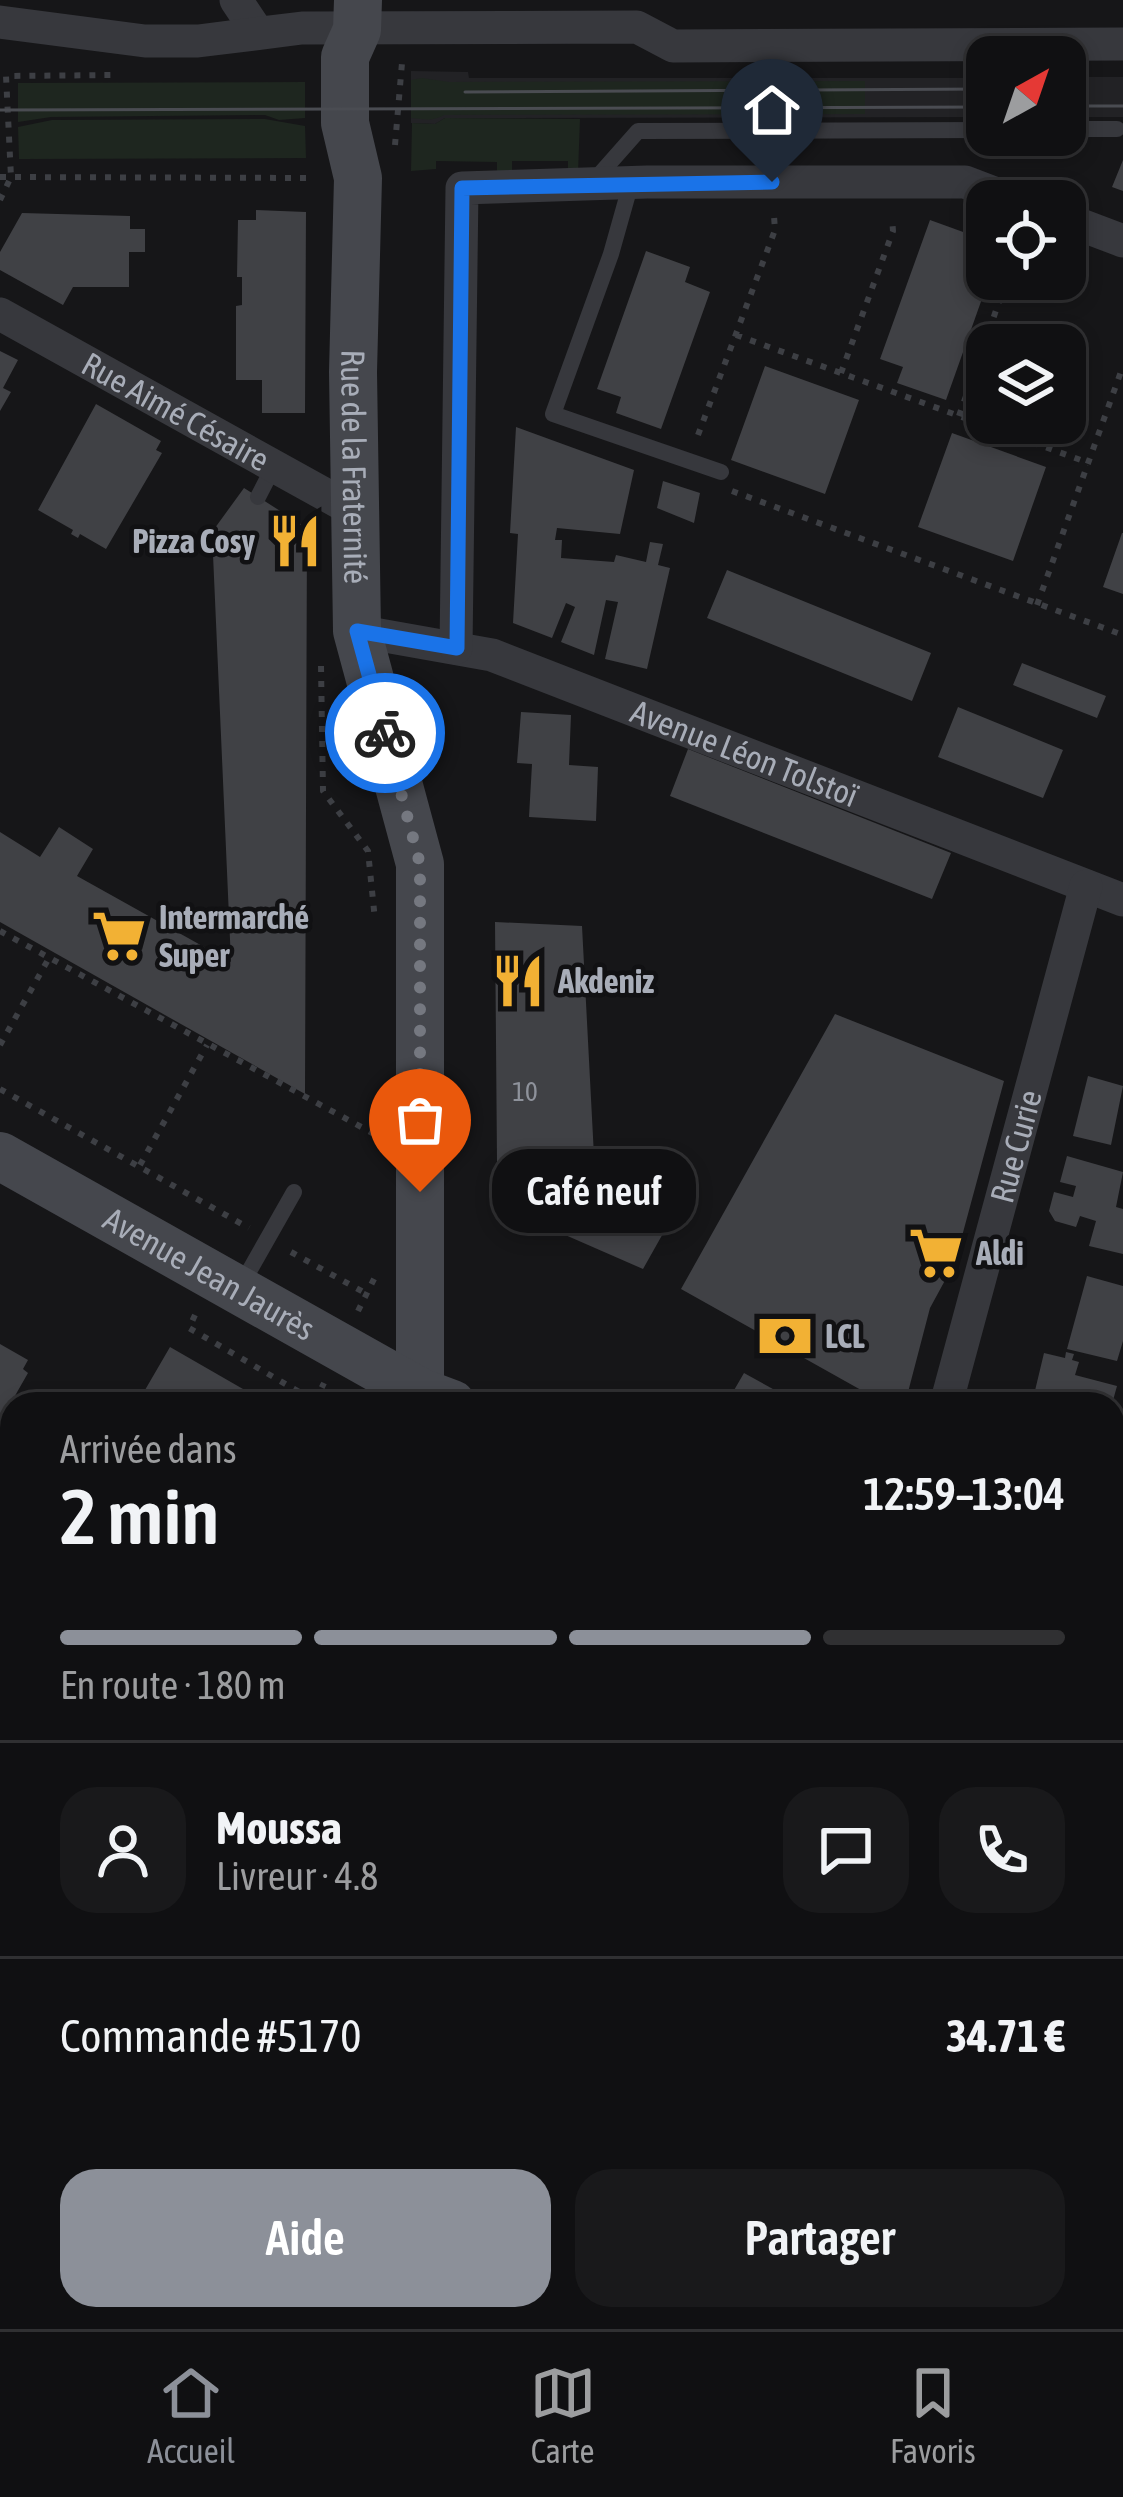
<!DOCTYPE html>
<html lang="fr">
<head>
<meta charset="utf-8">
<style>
	:root { --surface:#101012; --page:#19191b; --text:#f1f3f6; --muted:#9c9d9f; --line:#303032; --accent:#8c9099 }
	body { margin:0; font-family:"Asap Condensed",sans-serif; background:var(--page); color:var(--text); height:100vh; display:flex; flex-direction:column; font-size:45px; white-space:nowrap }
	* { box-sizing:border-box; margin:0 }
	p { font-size:39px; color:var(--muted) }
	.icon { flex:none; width:66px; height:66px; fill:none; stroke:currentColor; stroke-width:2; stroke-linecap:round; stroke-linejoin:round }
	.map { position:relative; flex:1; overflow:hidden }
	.sheet { position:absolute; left:0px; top:1392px; width:1125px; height:939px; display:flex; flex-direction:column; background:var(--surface); border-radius:36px 36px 0 0; box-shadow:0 6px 18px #0003,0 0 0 3px var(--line) }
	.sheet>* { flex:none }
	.needle { width:78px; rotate:40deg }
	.tools { position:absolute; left:966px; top:36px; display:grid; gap:24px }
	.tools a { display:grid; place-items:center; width:120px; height:120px; border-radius:24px; background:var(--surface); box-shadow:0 6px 18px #0003,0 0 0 3px var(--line); font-size:60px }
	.pin { position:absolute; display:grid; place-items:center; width:102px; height:102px; color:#fff; margin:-123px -51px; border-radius:50% 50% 50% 0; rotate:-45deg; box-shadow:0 0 12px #0007 }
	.pin .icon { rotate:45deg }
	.courier { position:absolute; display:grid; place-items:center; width:120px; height:120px; margin:-60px; border:9px solid #1a73e8; border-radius:50%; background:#fff; color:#222; box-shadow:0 3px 15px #0007 }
	.bubble { position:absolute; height:84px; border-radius:36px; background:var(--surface); box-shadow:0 6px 18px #0003,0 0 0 3px var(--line); font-size:39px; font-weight:600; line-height:84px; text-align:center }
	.head em { font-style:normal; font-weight:600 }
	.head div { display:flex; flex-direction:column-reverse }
	.head { display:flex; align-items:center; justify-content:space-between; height:204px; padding:0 60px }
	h1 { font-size:78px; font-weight:600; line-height:90px }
	.bar { display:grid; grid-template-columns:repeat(4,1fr); gap:18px 12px; align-content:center; height:144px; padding:0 60px }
	.bar i { height:15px; border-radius:9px; background:var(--line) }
	.bar .active { background:var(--accent) }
	.bar p { grid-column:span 4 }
	.line { display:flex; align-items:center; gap:30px; padding:0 60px; border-top:3px solid var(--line) }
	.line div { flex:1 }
	.round { display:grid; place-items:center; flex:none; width:126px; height:126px; border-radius:36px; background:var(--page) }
	.button { display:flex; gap:24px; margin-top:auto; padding:24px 60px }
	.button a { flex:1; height:138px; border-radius:36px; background:var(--accent); color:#fff; font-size:48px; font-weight:600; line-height:138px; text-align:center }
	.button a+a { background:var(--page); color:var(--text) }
	.menu { display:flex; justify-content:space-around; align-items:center; height:168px; border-top:3px solid var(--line); background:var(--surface); font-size:33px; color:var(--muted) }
	.menu a { display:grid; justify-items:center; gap:6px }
	.menu .active { color:var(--accent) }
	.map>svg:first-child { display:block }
</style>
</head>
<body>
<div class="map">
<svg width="1123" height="2329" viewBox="0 0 1123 2329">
	<rect width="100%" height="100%" fill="#161618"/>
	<!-- built -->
	<path fill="#222225" d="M411,71L468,72L469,78H987V117L445,118L435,124L411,123Z
		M1065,77H1123V117H1065Z"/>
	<!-- green -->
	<path fill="#1e261f" d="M422,78L449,82L865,81V114L444,115C431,122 425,119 411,118V80Z
		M305,82V118L279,120L265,115L51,117L18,122V83Z
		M445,118L580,119L578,173L568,172V161H512V172L497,171V162L436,161V169L411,171L412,123L435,124Z
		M265,119L305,126L306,158L19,159L18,127L52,120Z"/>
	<!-- building -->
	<path fill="#404145" d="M1123,160V191L1112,187Z
		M256,210L306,212L305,413H262V380H236V306L242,305V277H237L238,220H256Z
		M22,213L130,216V229H145V252H129V287H73L63,305L0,270V252Z
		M930,220L977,237L972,252L987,257L989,279L946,400L897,383L903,367L880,359Z
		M646,251L690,267L685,282L710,292L661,429L616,413L621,397L597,389Z
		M0,351L18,360L3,388L11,392L0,411Z
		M765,366L859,400L825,494L731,460Z
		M96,404L161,441L156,450L162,453L106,549L80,534L78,538L71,534L73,530L38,510Z
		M516,427L634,470L620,534L557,528L555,540H562L561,558L614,562L616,555L646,562L650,542L663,544L658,565L670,568L647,669L605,659L618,602L606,600L594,655L561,642L575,607L566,603L552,638L513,623L518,534L510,533Z
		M952,433L1046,467L1013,561L918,527Z
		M663,481L700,493L694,523L657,508Z
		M244,488L307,528L305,1094L0,922V832L40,857L59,827L93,849L77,876L231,962L212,532Z
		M1122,533H1123V594L1103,587Z
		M727,570L931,653L912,701L707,618Z
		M1022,663L1106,696L1097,718L1013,685Z
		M958,707L1063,750L1043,798L938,757Z
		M521,712L571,715L569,765L598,767L596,821L529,817L532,764L517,763Z
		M688,749L951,853L932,899L670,796Z
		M495,922L582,926L594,1156L674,1214L643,1269L547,1227L526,1214L505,1192L497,1162Z
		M835,1014L1004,1081L955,1262L930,1308L907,1396L894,1404H886L681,1289Z
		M1088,1076L1123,1086L1111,1145L1073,1136Z
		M1067,1156L1123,1172L1116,1207L1123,1209V1254L1089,1246L1096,1221L1080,1216L1076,1227L1055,1221L1049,1211L1054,1192L1073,1197L1076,1186L1060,1182Z
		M1087,1276L1123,1286V1341L1117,1361L1067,1349Z
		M0,1344L28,1360L23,1369L28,1373L0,1422Z
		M170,1347L269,1404H171L145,1390Z
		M1066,1352L1074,1354L1072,1360L1079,1362L1075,1375L1117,1386L1112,1404H1086L1063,1398L1061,1404H1054L1033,1399L1044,1353L1065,1358Z
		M744,1373L800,1404H726Z
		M0,1861L12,1869V1945L0,1964Z
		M1123,1874V1948L1113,1965V1890Z
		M1123,1966V2014L1113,2031V1982Z
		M1113,2210L1123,2216V2279L1118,2287L1113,2283Z
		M0,2283L12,2288V2319H18L14,2329H0Z
		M169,2319H195L211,2329H163Z
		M566,2319H617L623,2323L630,2319L639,2329H575L564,2322Z
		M802,2319H850L867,2329H801L797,2327Z"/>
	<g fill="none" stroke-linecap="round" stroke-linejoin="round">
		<!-- path -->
		<path stroke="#3d3f44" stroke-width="6" stroke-dasharray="6 9" stroke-linecap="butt" d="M395,145L402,63
			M0,177L314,178
			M0,200L11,177L6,76L116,75
			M736,335L1089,463
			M841,373L893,231L892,218
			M959,416L1007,279
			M698,435L775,230L774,216
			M732,491L1123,635
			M1037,605L1123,366
			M321,666L323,791L368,851L375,920
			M0,931L376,1135
			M0,1045L49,958
			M0,1089L249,1228
			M140,1165L207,1045
			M291,1252L367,1294
			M358,1311L376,1275
			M195,1315L189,1328L320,1404
			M315,1401L324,1383"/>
		<!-- lane -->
		<path stroke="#37383d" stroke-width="16" d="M1065,129H1117
			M592,183L638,131L987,130
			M631,183L611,254L553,414L721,472
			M258,497L274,466
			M239,1289L294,1192
			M0,2006L12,1987
			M0,2031L12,2039"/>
		<!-- street -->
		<g stroke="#37383d" stroke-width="33">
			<path d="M236,0L258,33"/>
			<path d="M0,22L145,41H198L302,28L637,27L673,46L1123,44"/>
			<path d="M1065,219L1123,241"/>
			<path id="s1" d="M0,314L353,510"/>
			<path id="s2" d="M357,631L492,655L1123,900"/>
			<path d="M456,648L462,188L647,182H965L1015,201"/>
			<path id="s3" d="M946,1404L1086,886"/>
			<path d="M1113,1669L1123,1670"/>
		</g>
		<!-- secondary -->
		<g stroke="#45474d" stroke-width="48">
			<path id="s4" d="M358,0L357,30L345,57V123L358,178L353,372L357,631L420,864V1392L416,1404"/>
			<path id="s5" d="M0,1156L420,1392L452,1404"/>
			<path d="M1113,1801L1123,1810"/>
			<path d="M67,2329L71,2319"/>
		</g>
		<!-- tram -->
		<path stroke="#4a4c52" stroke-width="3" d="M465,92L987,89
			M1065,106H1123
			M0,110L987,107"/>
	</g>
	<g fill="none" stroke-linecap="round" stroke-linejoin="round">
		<!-- done -->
		<path stroke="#757880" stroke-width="12" stroke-dasharray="0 21.6" d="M385,733L420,864V1192"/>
		<!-- route -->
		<path stroke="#1a73e8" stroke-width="15" d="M385,733L357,631L457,648L462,188L772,182"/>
	</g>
	<!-- icons -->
	<defs>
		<symbol id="restaurant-bare" viewBox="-9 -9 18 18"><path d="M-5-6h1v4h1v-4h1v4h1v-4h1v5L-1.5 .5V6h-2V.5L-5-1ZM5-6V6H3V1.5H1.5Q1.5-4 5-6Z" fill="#f2b134" stroke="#111113" stroke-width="2.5" paint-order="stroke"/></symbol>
		<symbol id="supermarket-bare" viewBox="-9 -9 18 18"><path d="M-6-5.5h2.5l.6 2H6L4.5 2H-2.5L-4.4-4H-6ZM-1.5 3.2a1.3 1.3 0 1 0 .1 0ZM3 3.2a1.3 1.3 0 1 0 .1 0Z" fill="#f2b134" stroke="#111113" stroke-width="2.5" paint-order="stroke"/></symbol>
		<symbol id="bank-bare" viewBox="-9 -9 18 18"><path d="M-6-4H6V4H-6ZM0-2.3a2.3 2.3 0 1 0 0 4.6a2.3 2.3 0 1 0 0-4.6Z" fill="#f2b134" stroke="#111113" stroke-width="2.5" paint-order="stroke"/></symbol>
	</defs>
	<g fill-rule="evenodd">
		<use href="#restaurant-bare" x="257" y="503" width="76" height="76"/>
		<use href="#supermarket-bare" x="81" y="898" width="76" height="76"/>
		<use href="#restaurant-bare" x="480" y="943" width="76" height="76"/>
		<use href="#supermarket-bare" x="898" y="1215" width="76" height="76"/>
		<use href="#bank-bare" x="747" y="1298" width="76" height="76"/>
	</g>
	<g text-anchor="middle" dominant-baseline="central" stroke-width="9" stroke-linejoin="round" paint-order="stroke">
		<!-- number labels -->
		<g font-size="27" fill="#8e929b">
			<text x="525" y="1091">10</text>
		</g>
		<!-- street labels -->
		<g font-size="33" fill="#a8adb8" stroke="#111113">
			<text stroke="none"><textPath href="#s1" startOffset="201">Rue Aimé Césaire</textPath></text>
			<text stroke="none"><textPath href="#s4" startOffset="471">Rue de la Fraternité</textPath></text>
			<text stroke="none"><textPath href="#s2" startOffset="408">Avenue Léon Tolstoï</textPath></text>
			<text stroke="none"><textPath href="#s3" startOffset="267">Rue Curie</textPath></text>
			<text stroke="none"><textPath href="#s5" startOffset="240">Avenue Jean Jaurès</textPath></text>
		</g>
		<!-- poi labels -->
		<g font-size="33" font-weight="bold" fill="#a8adb8" stroke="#111113" text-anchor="start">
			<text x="255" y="541" text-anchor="end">Pizza Cosy</text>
			<text x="159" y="917">Intermarché<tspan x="159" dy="38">Super</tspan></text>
			<text x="558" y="981">Akdeniz</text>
			<text x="976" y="1253">Aldi</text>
			<text x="825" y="1336">LCL</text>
		</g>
	</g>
</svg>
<div class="tools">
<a><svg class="needle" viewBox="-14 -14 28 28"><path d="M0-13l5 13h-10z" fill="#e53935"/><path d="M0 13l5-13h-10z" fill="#9c9d9f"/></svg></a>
<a><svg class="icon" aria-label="locate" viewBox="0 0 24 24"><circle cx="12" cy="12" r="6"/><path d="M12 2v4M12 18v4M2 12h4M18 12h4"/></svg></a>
<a><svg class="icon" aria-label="layers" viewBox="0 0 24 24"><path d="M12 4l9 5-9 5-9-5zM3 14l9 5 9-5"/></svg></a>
</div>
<div class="pin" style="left:420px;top:1192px;background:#ea580c"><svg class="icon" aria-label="bag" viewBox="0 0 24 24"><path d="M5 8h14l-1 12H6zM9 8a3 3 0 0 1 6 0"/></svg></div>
<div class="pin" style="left:772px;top:182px;background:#1f2937"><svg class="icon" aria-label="home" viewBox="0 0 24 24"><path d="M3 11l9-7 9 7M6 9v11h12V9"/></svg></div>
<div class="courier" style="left:385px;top:733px"><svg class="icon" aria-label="bike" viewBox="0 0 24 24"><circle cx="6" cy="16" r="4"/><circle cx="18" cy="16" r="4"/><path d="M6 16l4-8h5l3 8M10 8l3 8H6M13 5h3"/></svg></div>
<div class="bubble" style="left:492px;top:1149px;width:204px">Café neuf</div>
<section class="sheet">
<div class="head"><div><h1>2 min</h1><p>Arrivée dans</p></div><em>12:59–13:04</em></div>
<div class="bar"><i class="active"></i><i class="active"></i><i class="active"></i><i></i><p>En route · 180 m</p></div>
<div class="line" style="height:216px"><a class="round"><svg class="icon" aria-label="person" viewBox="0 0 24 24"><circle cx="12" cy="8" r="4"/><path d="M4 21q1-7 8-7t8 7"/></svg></a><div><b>Moussa</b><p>Livreur · 4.8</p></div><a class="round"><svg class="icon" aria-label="chat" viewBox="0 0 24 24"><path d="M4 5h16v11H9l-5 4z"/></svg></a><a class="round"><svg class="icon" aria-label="phone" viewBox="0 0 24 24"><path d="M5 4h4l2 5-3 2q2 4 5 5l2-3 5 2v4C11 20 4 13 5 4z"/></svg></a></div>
<div class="line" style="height:156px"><div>Commande #5170</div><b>34.71 €</b></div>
<div class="button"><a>Aide</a><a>Partager</a></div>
</section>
</div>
<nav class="menu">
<a class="active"><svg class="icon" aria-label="home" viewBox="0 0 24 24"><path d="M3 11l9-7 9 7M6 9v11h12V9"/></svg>Accueil</a>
<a><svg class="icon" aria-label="map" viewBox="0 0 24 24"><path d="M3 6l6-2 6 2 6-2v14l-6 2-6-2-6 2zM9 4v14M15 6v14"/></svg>Carte</a>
<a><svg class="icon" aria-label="saved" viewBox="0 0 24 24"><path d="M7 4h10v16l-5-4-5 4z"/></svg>Favoris</a>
</nav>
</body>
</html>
